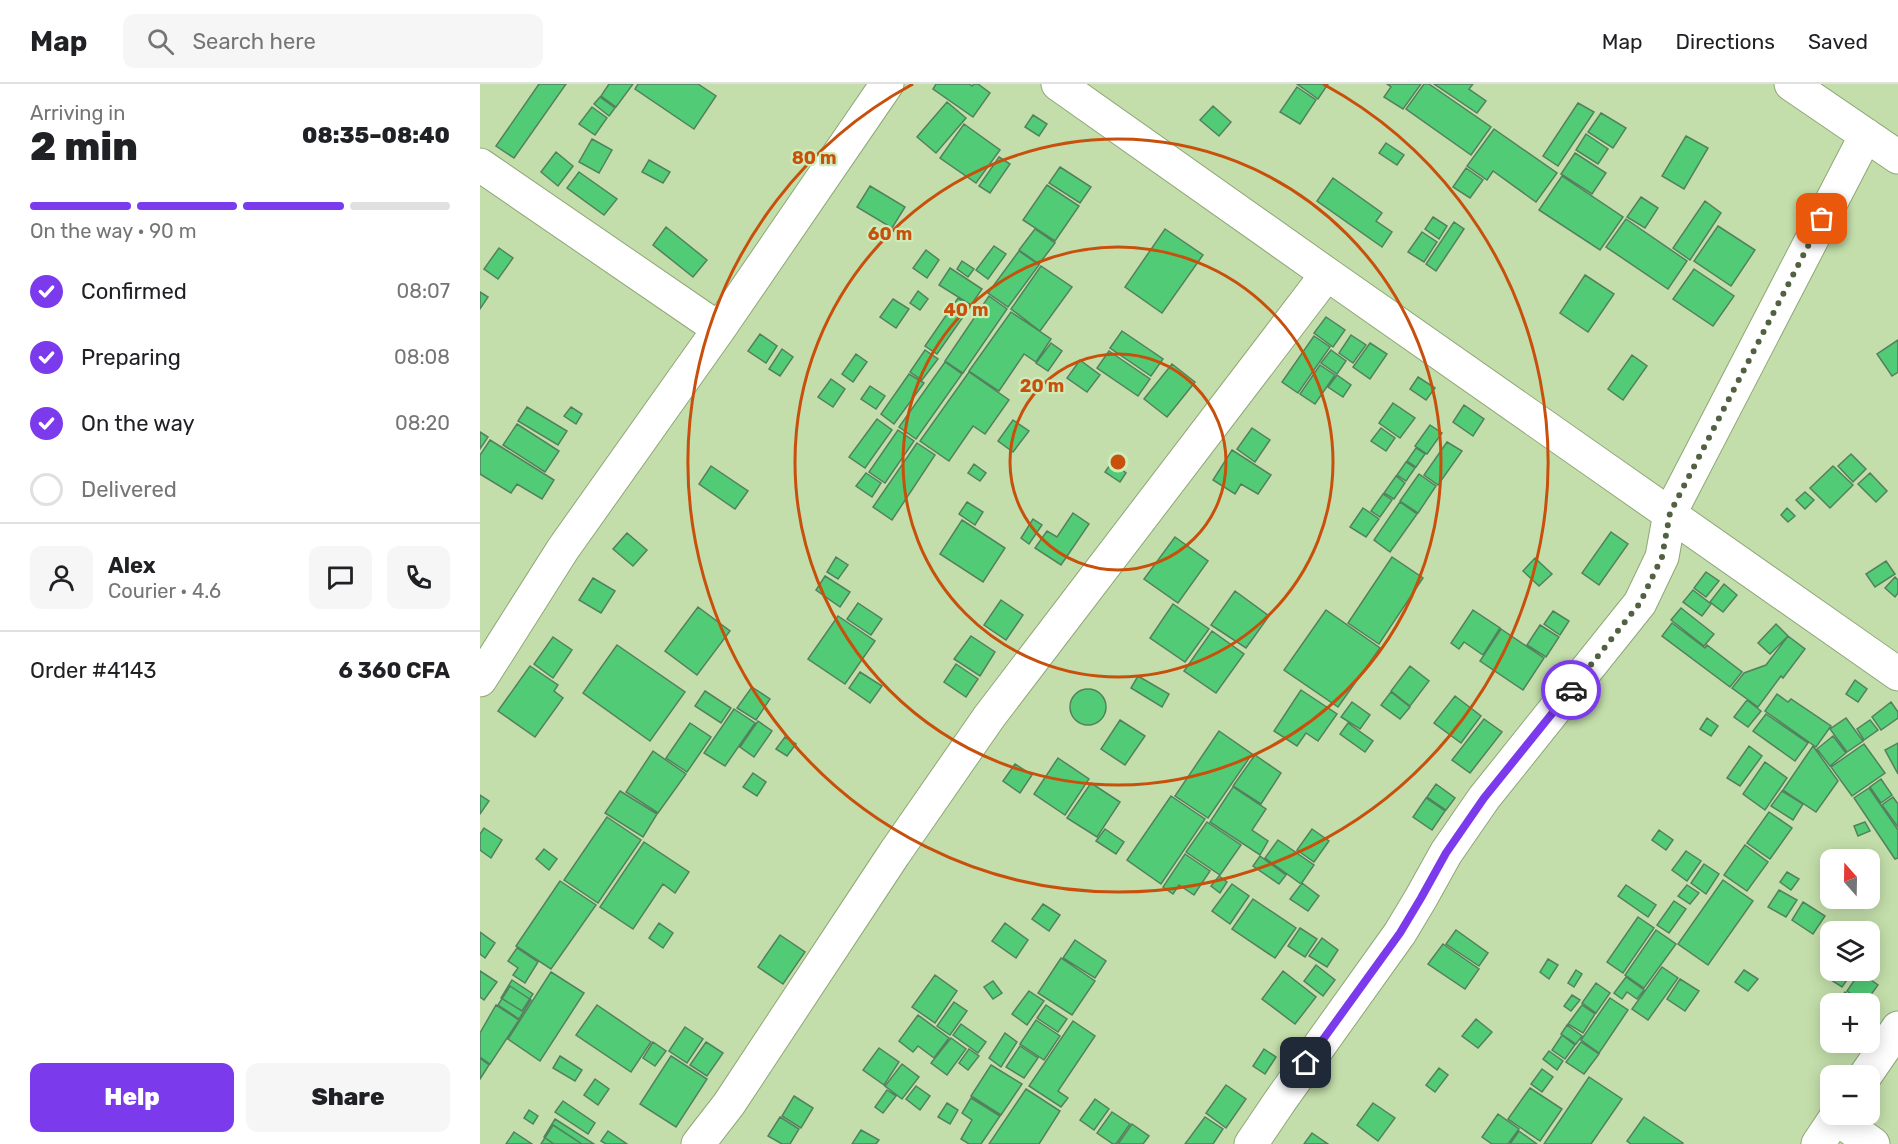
<!DOCTYPE html>
<html lang="en">
<head>
<meta charset="utf-8">
<style>
	:root { --surface:#fff; --page:#f6f6f6; --text:#202124; --muted:#757577; --line:#e0e0e0; --accent:#7c3aed }
	body { margin:0; font-family:Rubik,sans-serif; background:var(--page); color:var(--text); height:100vh; display:flex; flex-direction:column; font-size:22px; white-space:nowrap }
	* { box-sizing:border-box; margin:0 }
	p { font-size:20px; color:var(--muted) }
	.icon { flex:none; width:33px; height:33px; fill:none; stroke:currentColor; stroke-width:2; stroke-linecap:round; stroke-linejoin:round }
	.map { position:relative; flex:1; overflow:hidden }
	.details { display:flex; flex-direction:column; background:var(--surface); width:480px }
	.details>* { flex:none }
	.needle { width:39px; rotate:340deg }
	.fabs { position:absolute; left:1340px; top:765px; display:grid; gap:12px }
	.fabs a { display:grid; place-items:center; width:60px; height:60px; border-radius:12px; background:var(--surface); box-shadow:0 3px 15px #0003; font-size:30px }
	.pin { position:absolute; display:grid; place-items:center; width:51px; height:51px; color:#fff; margin:-26px; border-radius:12px; box-shadow:0 3px 9px #0006 }
	.courier { position:absolute; display:grid; place-items:center; width:60px; height:60px; margin:-30px; border:4px solid #7c3aed; border-radius:50%; background:#fff; color:#222; box-shadow:0 2px 8px #0007 }
	.overview em { font-style:normal; font-weight:800 }
	.overview div { display:flex; flex-direction:column-reverse }
	.overview { display:flex; align-items:center; justify-content:space-between; height:102px; padding:0 30px }
	h1 { font-size:39px; font-weight:800; line-height:45px }
	.bar { display:grid; grid-template-columns:repeat(4,1fr); gap:9px 6px; align-content:center; height:72px; padding:0 30px }
	.bar i { height:8px; border-radius:4px; background:var(--line) }
	.bar .selected { background:var(--accent) }
	.bar p { grid-column:span 4 }
	.line { display:flex; align-items:center; gap:15px; padding:0 30px; border-top:2px solid var(--line) }
	.line div { flex:1 }
	.round { display:grid; place-items:center; flex:none; width:63px; height:63px; border-radius:12px; background:var(--page) }
	ol { padding:0 30px; list-style:none }
	li { display:flex; align-items:center; gap:18px; height:66px }
	li p { margin-inline-start:auto }
	li .icon { padding:6px; border-radius:50%; background:var(--accent); color:#fff; stroke-width:4 }
	li:last-child { color:var(--muted) }
	li i { width:33px; height:33px; border:3px solid var(--line); border-radius:50% }
	.button { display:flex; gap:12px; margin-top:auto; padding:12px 30px }
	.button a { flex:1; height:69px; border-radius:12px; background:var(--accent); color:#fff; font-size:24px; font-weight:800; line-height:69px; text-align:center }
	.button a+a { background:var(--page); color:var(--text) }
	header { display:flex; align-items:center; gap:36px; box-sizing:border-box; height:84px; padding:0 30px; background:var(--surface); border-bottom:2px solid var(--line) }
	header strong { font-size:28px }
	nav { display:flex; gap:33px; margin-inline-start:auto; font-size:21px }
	.search { width:420px; height:54px; background:var(--page); display:flex; align-items:center; gap:15px; box-sizing:border-box; padding:0 21px; border-radius:12px; color:var(--muted); font-size:22px }
	main { display:flex; flex:1; min-height:0 }
	.map>svg:first-child { display:block }
</style>
</head>
<body>
<header>
<strong>Map</strong>
<div class="search"><svg class="icon" aria-label="search" viewBox="0 0 24 24"><circle cx="10" cy="10" r="6"/><path d="M15 15l6 6"/></svg>Search here</div>
<nav><a>Map</a><a>Directions</a><a>Saved</a></nav>
</header>
<main>
<section class="details">
<div class="overview"><div><h1>2 min</h1><p>Arriving in</p></div><em>08:35–08:40</em></div>
<div class="bar"><i class="selected"></i><i class="selected"></i><i class="selected"></i><i></i><p>On the way · 90 m</p></div>
<ol>
<li><svg class="icon" aria-label="check" viewBox="0 0 24 24"><path d="M5 12l5 5 9-10"/></svg>Confirmed<p>08:07</p></li>
<li><svg class="icon" aria-label="check" viewBox="0 0 24 24"><path d="M5 12l5 5 9-10"/></svg>Preparing<p>08:08</p></li>
<li><svg class="icon" aria-label="check" viewBox="0 0 24 24"><path d="M5 12l5 5 9-10"/></svg>On the way<p>08:20</p></li>
<li><i></i>Delivered</li>
</ol>
<div class="line" style="height:108px"><a class="round"><svg class="icon" aria-label="person" viewBox="0 0 24 24"><circle cx="12" cy="8" r="4"/><path d="M4 21q1-7 8-7t8 7"/></svg></a><div><b>Alex</b><p>Courier · 4.6</p></div><a class="round"><svg class="icon" aria-label="chat" viewBox="0 0 24 24"><path d="M4 5h16v11H9l-5 4z"/></svg></a><a class="round"><svg class="icon" aria-label="phone" viewBox="0 0 24 24"><path d="M5 4h4l2 5-3 2q2 4 5 5l2-3 5 2v4C11 20 4 13 5 4z"/></svg></a></div>
<div class="line" style="height:78px"><div>Order #4143</div><b>6 360 CFA</b></div>
<div class="button"><a>Help</a><a>Share</a></div>
</section>
<div class="map">
<svg width="1418" height="1060" viewBox="0 0 1418 1060">
	<rect width="100%" height="100%" fill="#c3deaa"/>
	<!-- building -->
	<path fill="#51cb76" stroke="#53815d" stroke-width="1.5" d="M59,0H86L34,74L16,62Z
		M129,0H153L136,23L121,12Z
		M158,0H218L236,12L214,45L155,5Z
		M456,0H489L492,2L494,0H498L510,9L493,33L453,5Z
		M817,0H848L838,15Z
		M907,0H941L923,25L904,13L911,3Z
		M944,0H949L1011,43L991,71L926,25Z
		M954,0H993L989,5L1006,17L997,29Z
		M817,3L836,16L820,40L800,28Z
		M120,13L135,24L129,32L114,20Z
		M467,18L486,34L456,69L437,53Z
		M1098,19L1114,28L1078,82L1063,72Z
		M733,22L751,38L739,52L720,36Z
		M112,23L127,34L115,51L99,40Z
		M1121,29L1146,44L1133,64L1108,48Z
		M553,31L567,40L559,52L545,43Z
		M484,40L520,66L496,99L460,74Z
		M1014,45L1077,89L1056,118L1013,87L1007,96L987,82Z
		M1106,50L1128,65L1118,80L1096,66Z
		M1206,52L1228,64L1204,105L1182,92Z
		M112,55L132,66L119,89L99,78Z
		M906,59L924,71L917,81L899,69Z
		M76,68L93,82L78,102L61,88Z
		M1095,69L1126,89L1112,110L1081,90Z
		M519,73L530,80L510,109L499,102Z
		M169,76L190,88L183,99L162,88Z
		M580,83L611,103L600,119L569,99Z
		M986,84L1003,96L990,114L973,103Z
		M99,88L137,115L124,131L87,104Z
		M1082,92L1143,133L1120,166L1059,126Z
		M853,94L902,129L896,137L912,148L902,163L837,117Z
		M567,101L599,122L575,157L543,136Z
		M390,102L425,123L412,144L377,123Z
		M1161,113L1178,124L1165,144L1147,133Z
		M1225,117L1241,129L1210,176L1193,164Z
		M953,133L967,142L959,155L945,145Z
		M1146,135L1207,177L1188,205L1126,163Z
		M974,138L984,145L956,187L946,180Z
		M1238,142L1275,166L1251,202L1214,177Z
		M186,143L227,176L213,193L173,161Z
		M555,145L575,159L559,180L539,166Z
		M685,145L723,171L682,229L645,203Z
		M942,148L957,158L944,178L928,168Z
		M514,162L526,170L508,195L496,186Z
		M19,164L33,174L18,195L4,185Z
		M446,166L459,176L447,194L433,184Z
		M539,167L559,181L528,223L508,209Z
		M482,177L494,185L488,193L477,185Z
		M561,182L592,203L560,247L531,225Z
		M470,184L502,205L491,221L459,201Z
		M1214,185L1254,212L1233,242L1193,215Z
		M1105,191L1134,210L1108,248L1080,229Z
		M438,207L448,215L440,226L430,219Z
		M0,208L8,213L0,225Z
		M509,212L527,225L483,289L465,277Z
		M478,214L490,223L457,270L445,262Z
		M413,215L429,225L416,244L400,233Z
		M531,228L571,255L556,278L544,270L519,307L489,287Z
		M846,233L865,246L853,263L834,249Z
		M642,247L683,275L671,292L630,264Z
		M280,250L297,262L286,279L268,267Z
		M871,251L886,261L873,279L859,269Z
		M834,252L850,263L818,309L802,298Z
		M1418,256V288L1412,292L1397,270Z
		M571,259L582,267L568,287L556,279Z
		M890,259L907,270L890,295L873,283Z
		M302,265L313,273L300,292L289,285Z
		M445,266L458,275L442,296L430,288Z
		M851,266L866,277L857,290L841,279Z
		M629,267L670,295L658,312L617,284Z
		M376,270L387,278L373,298L362,290Z
		M1152,271L1167,282L1143,316L1128,305Z
		M600,276L620,291L607,308L587,294Z
		M465,278L482,290L436,355L419,343Z
		M692,280L715,298L687,333L664,315Z
		M840,281L855,291L835,320L820,310Z
		M489,288L529,316L505,350L493,342L469,377L440,357Z
		M429,290L444,299L414,340L401,330Z
		M857,291L871,301L863,313L848,303Z
		M938,293L955,304L946,316L930,305Z
		M351,295L365,305L353,323L338,313Z
		M390,302L405,312L396,325L381,315Z
		M913,319L935,334L920,354L899,339Z
		M984,321L1004,335L993,352L973,338Z
		M47,323L87,347L78,361L38,337Z
		M91,323L102,330L96,340L84,332Z
		M397,335L412,346L385,384L369,373Z
		M533,336L549,347L533,368L518,357Z
		M37,340L79,367L65,388L23,361Z
		M950,341L962,349L947,370L935,362Z
		M772,344L790,356L775,378L757,365Z
		M901,344L915,354L906,367L891,357Z
		M418,346L434,357L405,399L389,388Z
		M0,348L8,353L0,365Z
		M10,356L74,396L62,415L37,400L31,409L0,390V371Z
		M967,358L982,367L958,401L944,391Z
		M437,359L455,371L412,436L393,423Z
		M936,364L945,370L936,383L927,377Z
		M752,366L791,391L778,410L761,400L755,410L733,396Z
		M1371,370L1386,385L1373,398L1358,382Z
		M632,378L646,389L640,398L625,388Z
		M926,378L935,384L926,397L917,391Z
		M494,380L506,389L500,397L488,389Z
		M231,382L268,407L255,425L219,400Z
		M1353,382L1373,401L1350,424L1330,404Z
		M386,389L401,399L392,413L376,402Z
		M1390,389L1407,407L1396,418L1378,400Z
		M939,390L956,402L938,429L920,417Z
		M916,392L925,399L914,415L904,409Z
		M1325,408L1334,416L1325,425L1316,416Z
		M903,410L912,416L900,433L891,427Z
		M487,418L503,428L495,441L479,430Z
		M920,418L937,430L910,468L894,456Z
		M883,424L899,435L886,453L870,443Z
		M1307,424L1315,432L1308,438L1301,431Z
		M593,429L609,440L581,481L555,464L567,447L577,453Z
		M553,435L562,441L549,460L541,454Z
		M482,436L525,464L503,498L460,470Z
		M1131,448L1148,460L1119,501L1102,489Z
		M147,449L167,466L153,482L133,465Z
		M695,453L728,477L698,519L664,495Z
		M356,473L368,481L358,495L347,488Z
		M912,473L943,494L899,560L868,539Z
		M1055,474L1072,490L1059,502L1043,487Z
		M1406,477L1415,490L1395,503L1386,490Z
		M1226,488L1239,497L1226,513L1214,504Z
		M345,492L370,508L360,523L336,506Z
		M1415,493L1418,496V509L1415,513L1405,504Z
		M113,494L135,507L121,529L99,516Z
		M1244,500L1257,511L1243,528L1230,518Z
		M1213,506L1231,520L1222,532L1203,518Z
		M755,507L789,532L766,564L731,541Z
		M521,516L543,531L526,556L504,541Z
		M378,519L402,535L391,551L367,535Z
		M693,520L729,545L705,578L670,554Z
		M218,523L250,547L217,591L185,567Z
		M1201,524L1234,550L1224,562L1191,536Z
		M846,526L900,564L858,623L804,586Z
		M993,526L1020,544L1003,571L984,558L979,565L971,559Z
		M1073,527L1089,537L1080,551L1064,540Z
		M358,532L395,557L365,600L328,575Z
		M1192,539L1225,564L1227,561L1262,588L1250,603L1182,552Z
		M1296,540L1308,552L1290,570L1278,559Z
		M1060,541L1079,553L1066,573L1047,561Z
		M1021,545L1064,574L1043,606L1000,577Z
		M732,547L764,570L736,609L704,587Z
		M491,552L515,568L500,592L474,575Z
		M1308,552L1325,565L1303,594L1301,592L1278,623L1252,604L1264,589L1286,581Z
		M73,553L92,566L73,594L54,580Z
		M137,561L205,608L170,657L103,609Z
		M476,580L498,595L486,613L464,598Z
		M50,582L78,601L74,607L83,614L55,653L18,627Z
		M930,582L949,597L930,622L911,607Z
		M380,588L402,602L390,619L369,604Z
		M658,592L689,610L682,623L651,604Z
		M1375,596L1387,605L1378,618L1366,610Z
		M272,603L290,615L276,636L257,624Z
		M590 623a18 18 0 1 1 36 0a18 18 0 1 1-36 0Z
		M821,606L857,630L838,657L826,649L817,662L794,647Z
		M225,607L251,624L241,639L215,622Z
		M911,608L930,623L920,635L901,621Z
		M1297,610L1308,618L1311,615L1351,642L1336,663L1285,627Z
		M975,612L1001,632L981,659L954,639Z
		M1267,616L1281,627L1268,643L1254,633Z
		M872,618L890,631L880,645L861,633Z
		M1411,618L1418,628V634L1401,646L1392,633Z
		M254,625L275,639L245,682L224,669Z
		M1286,630L1328,659L1315,677L1273,647Z
		M1227,634L1238,642L1231,652L1220,645Z
		M1366,634L1383,657L1367,668L1350,645Z
		M1004,635L1022,648L990,689L972,676Z
		M640,636L665,652L645,681L621,665Z
		M1390,636L1398,646L1384,656L1377,645Z
		M278,637L292,647L274,673L260,663Z
		M210,639L231,653L207,688L186,674Z
		M868,639L893,657L885,668L860,650Z
		M739,647L772,670L728,734L695,712Z
		M1353,652L1366,669L1350,682L1337,665Z
		M305,653L316,660L307,672L296,665Z
		M1418,659V690L1405,666Z
		M1384,660L1405,689L1372,712L1351,683Z
		M1269,662L1282,672L1260,702L1247,694Z
		M1333,662L1358,697L1336,728L1303,706Z
		M173,667L206,690L178,729L146,708Z
		M775,671L801,689L781,720L753,702Z
		M578,674L609,695L585,731L554,710Z
		M1285,678L1307,694L1285,726L1263,710Z
		M535,680L552,691L540,709L523,697Z
		M273,689L286,698L277,712L263,703Z
		M1401,695L1412,711L1401,719L1390,703Z
		M611,699L640,718L617,753L587,734Z
		M956,700L975,714L966,726L947,713Z
		M753,703L786,725L772,746L788,757L780,771L730,738Z
		M1389,704L1418,746V774L1415,775L1374,714Z
		M140,707L177,730L163,753L125,729Z
		M1302,707L1323,720L1313,736L1291,722Z
		M0,711L9,717L0,730Z
		M691,712L725,735L681,800L647,776Z
		M1413,713L1418,720V743L1402,721Z
		M946,714L965,727L952,746L933,733Z
		M1289,728L1312,744L1290,775L1267,759Z
		M127,733L161,756L118,819L84,796Z
		M727,738L761,761L740,791L706,768Z
		M1385,738L1390,747L1378,752L1374,742Z
		M4,744L22,756L11,774L0,766V750Z
		M625,745L644,758L636,770L616,757Z
		M832,745L849,757L834,778L817,766Z
		M1179,746L1193,756L1186,766L1172,756Z
		M798,756L834,781L821,800L785,774Z
		M164,758L209,788L195,809L183,800L153,845L120,823Z
		M1265,761L1288,778L1267,807L1244,791Z
		M64,765L77,775L69,786L56,775Z
		M1206,767L1221,777L1207,797L1192,786Z
		M705,770L730,787L714,811L699,801L693,810L683,803Z
		M780,772L806,791L799,800L773,782Z
		M1224,780L1239,790L1226,810L1211,799Z
		M1307,788L1319,795L1311,806L1300,798Z
		M739,792L747,798L740,809L731,802Z
		M1243,796L1273,817L1228,881L1198,860Z
		M80,797L116,821L71,885L36,862Z
		M822,799L839,812L828,827L810,815Z
		M752,800L769,812L750,840L732,827Z
		M1146,801L1176,821L1168,833L1138,812Z
		M1207,801L1219,809L1210,820L1198,812Z
		M1299,806L1317,816L1306,833L1288,823Z
		M773,815L816,844L795,874L752,845Z
		M1194,817L1206,825L1189,849L1177,841Z
		M1323,818L1345,832L1333,850L1312,836Z
		M563,820L580,831L569,847L552,835Z
		M1158,833L1174,844L1143,889L1127,878Z
		M179,839L193,849L183,864L169,854Z
		M525,839L548,856L536,874L512,857Z
		M820,844L837,855L825,873L808,862Z
		M976,846L1008,869L999,882L966,860Z
		M1176,846L1196,860L1164,904L1145,891Z
		M0,848L15,859L5,874L0,870Z
		M300,851L325,868L303,900L278,883Z
		M842,854L858,866L847,883L829,872Z
		M595,856L626,877L615,894L583,874Z
		M963,860L999,885L985,905L948,880Z
		M37,864L58,878L45,899L33,891L38,884L28,877Z
		M581,874L615,897L592,931L558,909Z
		M1068,875L1078,881L1069,895L1060,888Z
		M836,881L855,896L843,912L824,897Z
		M1182,883L1198,894L1168,936L1152,925Z
		M1096,886L1102,890L1094,903L1088,899Z
		M1264,886L1278,895L1268,907L1255,898Z
		M1354,886H1374L1362,903L1348,894Z
		M0,887L17,898L4,916L0,913Z
		M803,887L836,913L815,940L782,915Z
		M71,888L104,909L60,977L28,955Z
		M1380,888L1398,901L1385,919L1367,907Z
		M455,891L477,907L455,939L432,923Z
		M1146,893L1164,906L1157,915L1147,908L1142,915L1134,909Z
		M1200,895L1219,907L1205,927L1187,915Z
		M32,896L53,910L42,927L21,914Z
		M513,897L522,909L513,915L504,903Z
		M1116,899L1130,909L1116,929L1102,919Z
		M30,902L51,916L39,935L18,921Z
		M549,907L564,917L547,941L532,930Z
		M1365,908L1382,920H1356Z
		M1092,911L1100,916L1091,927L1084,922Z
		M1130,914L1148,926L1119,969L1101,956Z
		M474,918L487,927L470,951L457,942Z
		M16,921L39,936L10,980L0,973V949Z
		M117,921L171,958L151,988L96,951Z
		M566,921L587,935L578,948L557,934Z
		M1102,921L1115,930L1103,949L1088,940Z
		M438,931L469,954L454,974L438,962L433,968L419,957Z
		M996,935L1012,948L998,964L982,952Z
		M556,936L580,952L564,976L540,960Z
		M593,937L615,952L578,1007L588,1014L581,1023L549,1002Z
		M481,940L506,958L498,969L473,951Z
		M1087,941L1102,952L1096,960L1081,950Z
		M205,943L223,955L207,979L189,967Z
		M525,949L537,958L521,983L509,974Z
		M1082,951L1095,961L1085,975L1072,966Z
		M471,954L486,965L467,991L451,979Z
		M173,958L186,967L175,982L163,974Z
		M226,958L243,969L227,992L210,981Z
		M1101,958L1119,970L1104,990L1086,978Z
		M540,962L558,974L544,994L526,983Z
		M399,964L419,978L404,1001L383,986Z
		M489,965L499,972L488,986L479,979Z
		M784,965L796,973L785,990L773,982Z
		M1069,967L1083,977L1077,986L1063,975Z
		M80,972L102,986L95,997L73,984Z
		M191,972L227,995L196,1043L160,1020Z
		M0,974L9,981L0,995Z
		M422,980L439,993L422,1015L405,1002Z
		M511,981L542,1000L521,1031L491,1012Z
		M959,984L968,991L955,1008L946,1001Z
		M1062,985L1073,993L1062,1008L1051,1000Z
		M1109,993L1142,1015L1111,1060H1064Z
		M115,995L129,1005L118,1021L104,1011Z
		M746,1001L766,1015L746,1044L726,1029Z
		M436,1002L450,1012L440,1026L426,1015Z
		M1050,1004L1082,1025L1060,1057L1028,1035Z
		M546,1005L580,1027L559,1060H509Z
		M407,1006L416,1012L403,1029L395,1023Z
		M314,1012L333,1024L321,1044L302,1032Z
		M491,1014L520,1032L501,1060H489L481,1055L492,1036L482,1029Z
		M615,1015L629,1025L614,1046L600,1036Z
		M83,1017L115,1039L108,1050L75,1028Z
		M467,1019L478,1026L470,1040L458,1033Z
		M893,1019L915,1034L898,1057L877,1041Z
		M49,1026L58,1032L53,1040L44,1034Z
		M632,1028L650,1040L636,1060H633L617,1049Z
		M1018,1030L1039,1045L1028,1060H1012L1002,1053Z
		M300,1033L319,1045L310,1060H302L288,1052Z
		M725,1033L743,1045L733,1060H705Z
		M1164,1033L1203,1059L1202,1060H1151L1147,1057Z
		M75,1035L114,1060H74L64,1053Z
		M652,1040L669,1052L663,1060H638Z
		M73,1041L102,1060H61Z
		M381,1046L399,1056L396,1060H372Z
		M128,1047L147,1060H126L121,1057Z
		M1039,1047L1057,1060H1030Z
		M34,1048L52,1060H26Z
		M832,1049L848,1060H824Z"/>
	<g fill="none" stroke-linecap="round" stroke-linejoin="round">
		<defs>
			<path id="minor" d="M578,0L847,190L1418,590
				M1311,0L1418,73
				M0,81L239,245
				M0,596L83,465L239,245L407,0
				M1385,992L1418,944
				M1356,1034L1393,1060
				M218,1060L249,1020L414,770L509,633L847,190
				M771,1060L800,1017L920,849L941,814L966,769L1004,714L1160,519L1182,473L1190,429L1386,51
				M1338,1060L1358,1030"/>
		</defs>
		<!-- minor casing -->
		<use href="#minor" stroke="#8ea776" stroke-width="35"/>
		<!-- minor -->
		<use href="#minor" stroke="#fff" stroke-width="33"/>
	</g>
	<g fill="none" stroke-linecap="round" stroke-linejoin="round">
		<!-- done -->
		<path stroke="#516142" stroke-width="6" stroke-dasharray="0 10.8" d="M1091,606L1160,519L1182,473L1190,429L1342,135"/>
		<!-- route -->
		<path stroke="#7c3aed" stroke-width="8" d="M826,979L920,849L941,814L966,769L1004,714L1091,606"/>
	</g>
	<!-- distance rings -->
	<g fill="none" stroke="#c8500c" stroke-width="3">
		<circle cx="638" cy="378" r="108"/>
		<circle cx="638" cy="378" r="215"/>
		<circle cx="638" cy="378" r="323"/>
		<path d="M843 0A430 430 0 1 1 433 0"/>
	</g>
	<circle cx="638" cy="378" r="9" fill="#c8500c" stroke="#cfebb7" stroke-width="3"/>
	<g font-size="18" text-anchor="middle" font-weight="bold" fill="#c8500c" stroke="#cfebb7" stroke-width="4.5" stroke-linejoin="round" paint-order="stroke">
		<text x="334" y="80">80 m</text>
		<text x="410" y="156">60 m</text>
		<text x="486" y="232">40 m</text>
		<text x="562" y="308">20 m</text>
	</g>
</svg>
<div class="fabs">
<a><svg class="needle" viewBox="-14 -14 28 28"><path d="M0-13l5 13h-10z" fill="#e53935"/><path d="M0 13l5-13h-10z" fill="#757577"/></svg></a>
<a><svg class="icon" aria-label="layers" viewBox="0 0 24 24"><path d="M12 4l9 5-9 5-9-5zM3 14l9 5 9-5"/></svg></a>
<a>+</a>
<a>−</a>
</div>
<div class="pin" style="left:1342px;top:135px;background:#ea580c"><svg class="icon" aria-label="bag" viewBox="0 0 24 24"><path d="M5 8h14l-1 12H6zM9 8a3 3 0 0 1 6 0"/></svg></div>
<div class="pin" style="left:826px;top:979px;background:#1f2937"><svg class="icon" aria-label="home" viewBox="0 0 24 24"><path d="M3 11l9-7 9 7M6 9v11h12V9"/></svg></div>
<div class="courier" style="left:1091px;top:606px"><svg class="icon" aria-label="car" viewBox="0 0 24 24"><path d="M5 17H2v-5l4-1 3-4h7l3 4 3 1v5h-3M9 17h6M6 11h13"/><circle cx="7" cy="17" r="2"/><circle cx="17" cy="17" r="2"/></svg></div>
</div>
</main>
</body>
</html>
